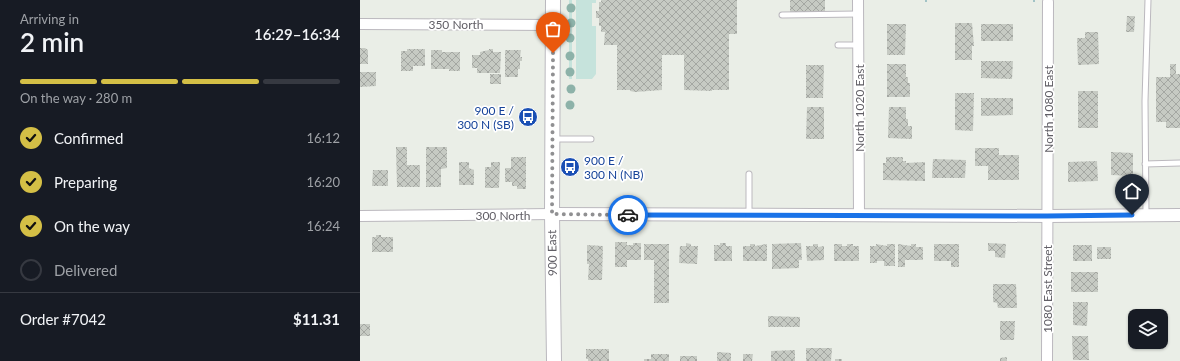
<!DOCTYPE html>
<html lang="en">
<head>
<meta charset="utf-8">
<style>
	:root { --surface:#171b24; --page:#242831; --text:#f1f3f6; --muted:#9ea1a6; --line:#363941; --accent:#d4bf46 }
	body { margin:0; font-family:Lato,sans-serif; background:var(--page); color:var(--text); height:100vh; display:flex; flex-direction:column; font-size:15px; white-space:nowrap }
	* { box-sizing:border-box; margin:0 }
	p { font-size:13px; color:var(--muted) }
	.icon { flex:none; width:22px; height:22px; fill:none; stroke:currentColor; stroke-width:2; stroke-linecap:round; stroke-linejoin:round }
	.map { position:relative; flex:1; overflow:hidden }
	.panel { display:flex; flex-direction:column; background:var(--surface); width:360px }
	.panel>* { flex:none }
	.fabs { position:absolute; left:768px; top:309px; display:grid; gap:8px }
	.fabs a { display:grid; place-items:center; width:40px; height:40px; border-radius:8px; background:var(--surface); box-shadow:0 1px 3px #0004; font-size:20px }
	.pin { position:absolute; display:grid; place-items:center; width:34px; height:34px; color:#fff; margin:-41px -17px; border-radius:50% 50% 50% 0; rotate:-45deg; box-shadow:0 0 4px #0007 }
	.pin .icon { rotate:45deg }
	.courier { position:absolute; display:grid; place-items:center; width:40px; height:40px; margin:-20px; border:3px solid #1a73e8; border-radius:50%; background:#fff; color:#222; box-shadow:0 1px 5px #0007 }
	.head em { font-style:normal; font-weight:600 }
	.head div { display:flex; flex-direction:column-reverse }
	.head { display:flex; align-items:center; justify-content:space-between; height:68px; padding:0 20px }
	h1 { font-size:26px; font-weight:600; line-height:30px }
	.bar { display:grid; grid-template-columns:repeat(4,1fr); gap:6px 4px; align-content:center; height:48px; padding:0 20px }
	.bar i { height:5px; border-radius:3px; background:var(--line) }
	.bar .current { background:var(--accent) }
	.bar p { grid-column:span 4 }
	.line { display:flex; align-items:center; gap:10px; padding:0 20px; border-top:1px solid var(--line) }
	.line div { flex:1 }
	ol { padding:0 20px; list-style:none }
	li { display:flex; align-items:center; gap:12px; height:44px }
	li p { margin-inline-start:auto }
	li .icon { padding:4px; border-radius:50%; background:var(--accent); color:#111; stroke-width:4 }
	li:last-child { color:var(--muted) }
	li i { width:22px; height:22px; border:2px solid var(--line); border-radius:50% }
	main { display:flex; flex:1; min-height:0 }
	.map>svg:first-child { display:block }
</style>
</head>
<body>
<main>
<section class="panel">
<div class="head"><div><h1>2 min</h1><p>Arriving in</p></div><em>16:29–16:34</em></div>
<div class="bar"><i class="current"></i><i class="current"></i><i class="current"></i><i></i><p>On the way · 280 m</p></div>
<ol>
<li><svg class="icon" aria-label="check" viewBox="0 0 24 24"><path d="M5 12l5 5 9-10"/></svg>Confirmed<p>16:12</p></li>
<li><svg class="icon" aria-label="check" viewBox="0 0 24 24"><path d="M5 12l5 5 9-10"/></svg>Preparing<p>16:20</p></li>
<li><svg class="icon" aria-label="check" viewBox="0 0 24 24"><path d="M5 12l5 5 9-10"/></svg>On the way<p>16:24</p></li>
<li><i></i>Delivered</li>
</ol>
<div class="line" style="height:52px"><div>Order #7042</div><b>$11.31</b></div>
</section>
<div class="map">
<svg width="820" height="361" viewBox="0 0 820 361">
	<defs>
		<pattern id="building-cross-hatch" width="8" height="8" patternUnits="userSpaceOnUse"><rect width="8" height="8" fill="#c6cac3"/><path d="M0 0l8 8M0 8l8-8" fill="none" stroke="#a4a7a2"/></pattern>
	</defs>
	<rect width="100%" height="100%" fill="#eaeee7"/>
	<!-- green -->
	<path fill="#c6e3dc" d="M209,0H212V79H209Z
		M216,0H236V3H232V26H236V74L232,79H216Z"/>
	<!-- building -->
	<path fill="url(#building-cross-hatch)" d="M241,0H377V34H369V90H352V91L324,90V55H302V90L275,92L270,91V90H257V45H244L245,32H241V26H239V18H236V11H239V2H241Z
		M430,0H465V12L430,13Z
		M767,16H775L774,32H766Z
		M595,23H612L614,46H612V60H595Z
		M527,24H546L545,55H527Z
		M621,24H653V41H621Z
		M725,32H738L739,64L718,65L717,38H725Z
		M0,48H5L8,50V64H0Z
		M47,49H65V66H53V71H41V51H47Z
		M129,49H133V52H141L140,73H117V68H112V55H120V52L129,50Z
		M71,50H82V52H100V71H89V69H71Z
		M145,50H161L160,57H162V61H160V69H158V77H145Z
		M621,61H653L652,79L621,78Z
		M527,64H546V77H548V83H550V97H527Z
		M810,64H816V74H820V128H806V122H796V77H810Z
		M446,65H464L463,98H446Z
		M0,72H16V86L0,87Z
		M130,74H141V84H130Z
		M718,91H738V128H718Z
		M595,93H614L613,131L595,130Z
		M621,98H653V115L621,116Z
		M447,107H464V139H446Z
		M529,107H546V119H548V126H552V139L528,138Z
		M36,147H47V165H60V187H37Z
		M66,147H87V168L81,169V187H66Z
		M615,148H639V155H659V180H628V166H615Z
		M751,152L773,153V176L751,175Z
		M151,157H166V189H157V186H152V182H145V168H151Z
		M526,157H543V161H546V163L565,162V181L523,180V163H526Z
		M573,159L606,160L605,178H572Z
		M737,161L738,181L708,182V162Z
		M99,162H109V168L114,170V185H99Z
		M131,162H140L139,188H125V167H131Z
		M13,170H28V186H12Z
		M16,235H21V237H33V252H12V237H16Z
		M255,242H267V245H273V243H281V260H267V267H255Z
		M326,243L331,244V246H338L337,264L319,263L320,246H326Z
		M360,243H366V246H372V261H354V245H360Z
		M441,243L442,260H439V268L412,269V244Z
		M628,243L646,244L645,258L635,257V251H628Z
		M284,244H309V303H294V260H284Z
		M390,244H395V246L407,244V261H383V246H390Z
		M453,244H458V247L464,246V260L447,261L446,246H453Z
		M474,244H482V246H487V244H493V246H499V261H474Z
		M516,244L527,246V244H535V266H524V261H517V263H510V246H516Z
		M538,244L551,246V244H556V247H563V260H545V267H538Z
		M574,244H599V267H591V261H574Z
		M227,245L243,246L242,280H228L229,264H227Z
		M713,245H732V261H713Z
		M737,247H751V259H737Z
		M711,272H738V292H711Z
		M633,284H656L657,308H638L637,303L633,302Z
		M713,302H728L727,326L713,325Z
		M408,316L440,317V327H408Z
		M640,321H655L654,340H640Z
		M0,324H10V336H0Z
		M712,336H728L729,360H713Z
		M446,348H472L471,361H446Z
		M226,349H249V361H228V359H226Z
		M435,350V361H411V351Z
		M357,352L371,353V361H357Z
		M291,354H309V361H284V359H291Z
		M383,354H393L392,361H383Z
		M320,356H337V361H320Z
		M647,357V361H640V358Z
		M475,359H482V361H475Z"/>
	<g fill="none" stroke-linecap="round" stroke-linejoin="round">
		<defs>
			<path id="service" d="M422,15L498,14
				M478,45H499
				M193,139H231
				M785,164L820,163
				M389,174V215
				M786,215L785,101L788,0"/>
			<path id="minor" d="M498,0L499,216
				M0,24L193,25
				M0,216L192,214
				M687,361L688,2"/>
			<path id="tertiary" d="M192,214L687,216L820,215"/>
			<path id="secondary" d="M193,0L192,214L194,361"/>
		</defs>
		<!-- service casing -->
		<use href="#service" stroke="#bbb8be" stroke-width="7"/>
		<!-- minor casing -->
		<use href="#minor" stroke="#bbb8be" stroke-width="12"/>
		<!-- tertiary casing -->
		<use href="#tertiary" stroke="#bbb8be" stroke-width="14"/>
		<!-- secondary casing -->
		<use href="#secondary" stroke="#bab8be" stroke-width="16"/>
		<!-- path -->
		<path stroke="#a2c3c6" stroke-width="2" stroke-dasharray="4 2" stroke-linecap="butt" d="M566,0V2
			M674,2V0"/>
		<!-- service -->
		<use href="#service" stroke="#fff" stroke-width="5"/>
		<!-- minor -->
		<use href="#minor" stroke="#fff" stroke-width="10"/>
		<!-- tertiary -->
		<use href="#tertiary" stroke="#fff" stroke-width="12"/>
		<!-- secondary -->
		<use href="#secondary" stroke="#fff" stroke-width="14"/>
	</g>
	<!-- trees -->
	<g fill="#8db2a9">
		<circle cx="211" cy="8" r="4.5"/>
		<circle cx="211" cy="23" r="4.5"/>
		<circle cx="210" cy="38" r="4.5"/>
		<circle cx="210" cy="56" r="4.5"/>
		<circle cx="210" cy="72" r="4.5"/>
		<circle cx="211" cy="89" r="4.5"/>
		<circle cx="210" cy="105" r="4.5"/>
	</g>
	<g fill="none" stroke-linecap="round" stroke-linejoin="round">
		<!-- done -->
		<path stroke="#909092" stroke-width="4" stroke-dasharray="0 7.2" d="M193,53L192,214L268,215"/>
		<!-- route -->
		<path stroke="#1a73e8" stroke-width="5" d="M268,215L687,216L772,215"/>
	</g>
	<!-- icons -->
	<defs>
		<symbol id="bus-disc" viewBox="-11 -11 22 22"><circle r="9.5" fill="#1a4fb4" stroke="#fff"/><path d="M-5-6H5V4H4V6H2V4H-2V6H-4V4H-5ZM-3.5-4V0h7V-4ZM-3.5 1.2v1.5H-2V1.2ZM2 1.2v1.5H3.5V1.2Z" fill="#fff"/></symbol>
	</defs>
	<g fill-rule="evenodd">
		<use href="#bus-disc" x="157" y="106" width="22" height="22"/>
		<use href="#bus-disc" x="199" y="156" width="22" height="22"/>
	</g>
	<g text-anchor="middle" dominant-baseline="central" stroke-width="3.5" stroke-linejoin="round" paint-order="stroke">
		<!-- street labels -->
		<g font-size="12" fill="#605e65" stroke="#fff">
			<text x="96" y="24">350 North</text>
			<text transform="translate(499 108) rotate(-90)">North 1020 East</text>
			<text transform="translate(688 109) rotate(-90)">North 1080 East</text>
			<text x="143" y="215">300 North</text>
			<text transform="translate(192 253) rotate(-91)">900 East</text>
			<text transform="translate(687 289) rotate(-90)">1080 East Street</text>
		</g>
		<!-- transit labels -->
		<g font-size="12" fill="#164399" stroke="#fff" text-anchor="end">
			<text x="154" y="110">900 E /<tspan x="154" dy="14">300 N (SB)</tspan></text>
			<text x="224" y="160" text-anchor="start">900 E /<tspan x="224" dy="14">300 N (NB)</tspan></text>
		</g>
	</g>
</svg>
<div class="fabs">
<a><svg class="icon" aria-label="layers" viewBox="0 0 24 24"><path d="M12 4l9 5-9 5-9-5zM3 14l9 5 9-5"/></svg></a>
</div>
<div class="pin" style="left:193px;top:53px;background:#ea580c"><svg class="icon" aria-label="bag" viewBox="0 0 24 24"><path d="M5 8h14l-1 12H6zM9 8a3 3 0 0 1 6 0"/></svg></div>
<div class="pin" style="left:772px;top:215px;background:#1f2937"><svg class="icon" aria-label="home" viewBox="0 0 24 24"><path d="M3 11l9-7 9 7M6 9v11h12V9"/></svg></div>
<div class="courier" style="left:268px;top:215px"><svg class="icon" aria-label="car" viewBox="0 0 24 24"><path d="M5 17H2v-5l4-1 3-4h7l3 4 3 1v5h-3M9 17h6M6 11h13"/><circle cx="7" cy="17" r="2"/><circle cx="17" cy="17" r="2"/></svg></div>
</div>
</main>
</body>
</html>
